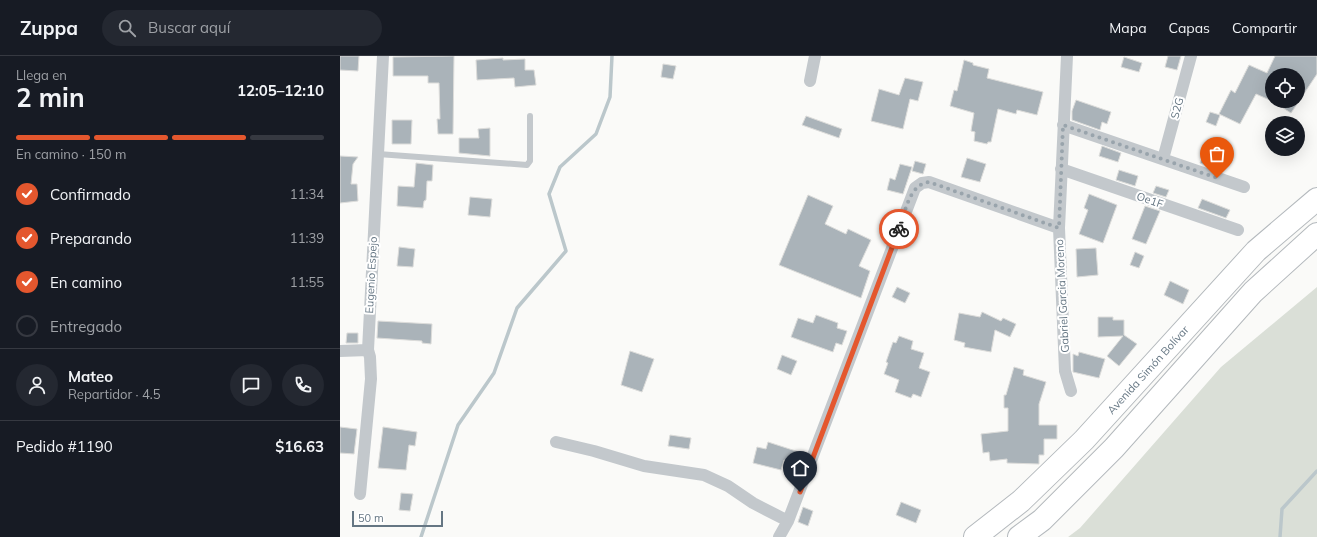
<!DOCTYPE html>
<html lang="es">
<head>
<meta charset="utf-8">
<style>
	:root { --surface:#171b24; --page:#242831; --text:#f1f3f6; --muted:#9ea1a6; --line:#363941; --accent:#e4572e }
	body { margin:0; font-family:Mulish,sans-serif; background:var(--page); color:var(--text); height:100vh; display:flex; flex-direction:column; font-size:15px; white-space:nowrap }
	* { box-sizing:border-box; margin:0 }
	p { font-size:13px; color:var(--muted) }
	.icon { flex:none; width:22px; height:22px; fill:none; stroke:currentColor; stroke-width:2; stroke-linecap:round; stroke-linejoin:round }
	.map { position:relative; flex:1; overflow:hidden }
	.sheet { display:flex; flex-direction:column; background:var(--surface); width:340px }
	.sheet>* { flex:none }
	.buttons { position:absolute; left:925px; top:12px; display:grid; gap:8px }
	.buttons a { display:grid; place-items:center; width:40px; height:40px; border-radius:50%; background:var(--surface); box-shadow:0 4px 16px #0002; font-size:20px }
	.scale { position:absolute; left:12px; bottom:10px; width:91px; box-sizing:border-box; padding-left:4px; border:2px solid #657683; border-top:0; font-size:11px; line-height:14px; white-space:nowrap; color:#657683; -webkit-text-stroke:3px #fff; paint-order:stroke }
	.pin { position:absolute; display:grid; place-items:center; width:34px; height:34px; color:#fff; margin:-41px -17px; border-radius:50% 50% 50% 0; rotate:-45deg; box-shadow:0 0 4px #0007 }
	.pin .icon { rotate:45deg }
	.courier { position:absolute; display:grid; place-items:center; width:40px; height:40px; margin:-20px; border:3px solid #e4572e; border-radius:50%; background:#fff; color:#222; box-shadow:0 1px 5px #0007 }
	.overview em { font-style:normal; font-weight:700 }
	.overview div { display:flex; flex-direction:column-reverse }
	.overview { display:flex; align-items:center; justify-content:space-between; height:68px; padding:0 16px }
	h1 { font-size:26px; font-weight:700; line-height:30px }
	.bar { display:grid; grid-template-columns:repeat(4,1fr); gap:6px 4px; align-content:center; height:48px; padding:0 16px }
	.bar i { height:5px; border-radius:3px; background:var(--line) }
	.bar .current { background:var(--accent) }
	.bar p { grid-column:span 4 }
	.line { display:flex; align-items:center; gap:10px; padding:0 16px; border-top:1px solid var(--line) }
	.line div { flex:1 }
	.round { display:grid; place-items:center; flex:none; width:42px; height:42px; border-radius:21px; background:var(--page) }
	ol { padding:0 16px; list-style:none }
	li { display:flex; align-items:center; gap:12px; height:44px }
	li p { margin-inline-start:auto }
	li .icon { padding:4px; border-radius:50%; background:var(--accent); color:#fff; stroke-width:4 }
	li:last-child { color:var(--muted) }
	li i { width:22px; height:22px; border:2px solid var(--line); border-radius:50% }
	header { display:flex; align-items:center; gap:24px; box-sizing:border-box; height:56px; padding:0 20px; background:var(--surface); border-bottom:1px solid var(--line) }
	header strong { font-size:19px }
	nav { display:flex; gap:22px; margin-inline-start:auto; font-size:14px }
	.search { width:280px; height:36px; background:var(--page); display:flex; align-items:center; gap:10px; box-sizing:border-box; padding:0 14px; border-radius:22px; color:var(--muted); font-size:15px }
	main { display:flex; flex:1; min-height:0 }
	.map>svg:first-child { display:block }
</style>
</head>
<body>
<header>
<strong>Zuppa</strong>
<div class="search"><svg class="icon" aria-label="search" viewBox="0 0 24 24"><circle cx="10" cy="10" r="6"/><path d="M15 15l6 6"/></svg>Buscar aquí</div>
<nav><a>Mapa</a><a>Capas</a><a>Compartir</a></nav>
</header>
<main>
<section class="sheet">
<div class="overview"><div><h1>2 min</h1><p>Llega en</p></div><em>12:05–12:10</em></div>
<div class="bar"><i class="current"></i><i class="current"></i><i class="current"></i><i></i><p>En camino · 150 m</p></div>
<ol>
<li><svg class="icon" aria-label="check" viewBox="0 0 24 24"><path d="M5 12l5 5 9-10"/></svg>Confirmado<p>11:34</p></li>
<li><svg class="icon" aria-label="check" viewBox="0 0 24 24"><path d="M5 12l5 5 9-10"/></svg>Preparando<p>11:39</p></li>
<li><svg class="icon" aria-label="check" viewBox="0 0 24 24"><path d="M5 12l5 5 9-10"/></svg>En camino<p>11:55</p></li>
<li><i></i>Entregado</li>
</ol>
<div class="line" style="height:72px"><a class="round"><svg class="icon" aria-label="person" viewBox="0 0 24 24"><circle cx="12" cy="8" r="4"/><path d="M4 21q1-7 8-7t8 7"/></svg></a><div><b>Mateo</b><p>Repartidor · 4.5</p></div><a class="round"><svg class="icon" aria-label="chat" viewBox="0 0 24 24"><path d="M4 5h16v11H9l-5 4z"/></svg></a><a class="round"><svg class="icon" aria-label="phone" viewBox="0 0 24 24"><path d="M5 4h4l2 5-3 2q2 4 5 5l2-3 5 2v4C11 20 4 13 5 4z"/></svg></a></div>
<div class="line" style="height:52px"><div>Pedido #1190</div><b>$16.63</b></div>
</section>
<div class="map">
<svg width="977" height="481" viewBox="0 0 977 481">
	<rect width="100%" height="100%" fill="#fafaf8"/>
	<!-- green -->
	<path fill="#dadfd7" d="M977,231V481H728L740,472L881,311Z"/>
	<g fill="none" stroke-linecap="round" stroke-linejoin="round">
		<!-- stream -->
		<path stroke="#bbc7cb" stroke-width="3.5" d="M81,481L118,369L154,317L177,252L226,195L209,138L220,111L256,78L270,41L272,0
			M940,481L942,453L977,415"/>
	</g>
	<!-- building -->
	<path fill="#aab3b9" stroke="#dcdcda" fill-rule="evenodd" d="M0,0H19L18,15L0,14Z
		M114,0L113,78H98L97,63H100L99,27H88V20H53V1Z
		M828,0H841L837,14L825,11Z
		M935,0H977V18L951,57L932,45L916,38L900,68L879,58L891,34L895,37L909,9L927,17ZM931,19H958V45H932Z
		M784,1L802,7L799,16L781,11Z
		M163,2V4L185,3V14H194L196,29L175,31L174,22L137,24L136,4Z
		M624,4L633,7V9L649,13L647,22L703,36L697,59L677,54L676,58L658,53L651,86H648L647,88L634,85L635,76L631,75L634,57L610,50L614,34L617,35Z
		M323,8L336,10L333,23L321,21Z
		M565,22L583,26L578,45L570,43L563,73L531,65L539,33L559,39Z
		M736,44L771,56L767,68L762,66L760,74L732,64V55Z
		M870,56L880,59L876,70L866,66Z
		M466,60L502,73L499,82L462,69Z
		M52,64H72L71,88H52Z
		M150,72V100L119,97V82H139L138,73Z
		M871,82L890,91L879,114L860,107Z
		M762,90L781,97L778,106L759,100Z
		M0,100L18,101L13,108L11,128H17L18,145L0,147Z
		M627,102L646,108L640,126L621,121Z
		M575,105L586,108L583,118L572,115Z
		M76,107L93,109L92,125H87L86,144L84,145L83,152L57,150L58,130L74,131Z
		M560,108L572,111L563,138L547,134L550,122L555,124Z
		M779,114L798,120L795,130L776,124Z
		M816,130L829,134L826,141L813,137Z
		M749,138L777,149L763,187L739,178L748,154L744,152Z
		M468,139L493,150L485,168L506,178L508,173L531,184L519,210L530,215L521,242L439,209Z
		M130,141L152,143L150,161L128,159Z
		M862,143L890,154L886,162L858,152Z
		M805,150L820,155L806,188L792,183Z
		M59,191L75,193L73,211L57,210Z
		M756,192L758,219L737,221L736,193Z
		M795,196L804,200L799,212L790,209Z
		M830,225L849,234L843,248L824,239Z
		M557,231L570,237L565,247L552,241Z
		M642,256L661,265L663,262L676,268L670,281L655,274L651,296L624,291L625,287L614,284L619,257L640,261Z
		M476,259L498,267L497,272L507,275L502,289L496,287L493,296L451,281L458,262L473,267Z
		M758,261H773V264H784V279L797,288L779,310L767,300L783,280L758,281Z
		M38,265L92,268L91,288L82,287V285L37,282Z
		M7,277H18V287H6Z
		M559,280L573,285L571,293L584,297L579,312L590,316L581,341L573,338L571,342L555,336L559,324L544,318L548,307L546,306L553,286L556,287Z
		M290,295L314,303L302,336L281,329Z
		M739,296L765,303L759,322L733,316V298L738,300Z
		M442,299L457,305L451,319L437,313Z
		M674,311L684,314L683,319L706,326L699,348V369H717V383H704V399H699V408L667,407V403L650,405L649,396L643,397L641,378L668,375V352H664V339H666Z
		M0,371L17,373L14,398L0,397Z
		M43,371L77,376L75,390L69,389L66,414L38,412Z
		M330,379L351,382L349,393L328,390Z
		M428,386L462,397L458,408L444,404L441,414L413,407L417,391L426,393Z
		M61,437L73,438L70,455L59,454Z
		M561,446L581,454L576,467L556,459Z
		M463,451L473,455L468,470L458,466Z"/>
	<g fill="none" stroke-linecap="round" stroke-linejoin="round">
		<defs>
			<g id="highway">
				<path id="s1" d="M635,481L681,445L744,384L916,195L977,143"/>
				<path d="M679,481L702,464L774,392L913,236L977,178"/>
			</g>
		</defs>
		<!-- highway casing -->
		<use href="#highway" stroke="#b4b9bd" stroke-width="24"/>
		<!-- lane -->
		<path stroke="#c3c8cc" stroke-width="6" d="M38,98L187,109L190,105V60"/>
		<!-- street -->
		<path stroke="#c3c8cc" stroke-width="12" d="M727,0L719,172L725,315L731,335
			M470,25L475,0
			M723,69L904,131
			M823,103L851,0
			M721,113L898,174
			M0,295L28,294
			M216,386L254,395L304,410L364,419L388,430L413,447L448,465
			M20,438L31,323L30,301L28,294L43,0
			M439,481L448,465L575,132L582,127L589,126L719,172"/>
		<!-- highway -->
		<use href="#highway" stroke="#fff" stroke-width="22"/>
	</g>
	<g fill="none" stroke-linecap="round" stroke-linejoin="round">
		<!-- done -->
		<path stroke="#99a4ac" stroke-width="4" stroke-dasharray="0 7.2" d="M559,173C565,157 569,128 589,126L719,172L723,69L877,122"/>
		<!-- route -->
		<path stroke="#e4572e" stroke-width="5" d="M460,436L559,173"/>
	</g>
	<g text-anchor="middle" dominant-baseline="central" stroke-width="4" stroke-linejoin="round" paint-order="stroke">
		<!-- street labels -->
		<g font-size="11" fill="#657683" stroke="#fff">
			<text transform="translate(837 52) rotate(-75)">S2G</text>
			<text transform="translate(810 144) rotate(19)">Oe1F</text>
			<text transform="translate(31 219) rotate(-87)">Eugenio Espejo</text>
			<text transform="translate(722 240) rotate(-93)">Gabriel Garcia Moreno</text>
			<text stroke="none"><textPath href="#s1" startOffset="241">Avenida Simón Bolívar</textPath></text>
		</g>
	</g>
</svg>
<div class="buttons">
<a><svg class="icon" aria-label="locate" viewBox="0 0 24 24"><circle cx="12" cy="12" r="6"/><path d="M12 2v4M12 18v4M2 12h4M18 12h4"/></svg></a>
<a><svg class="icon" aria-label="layers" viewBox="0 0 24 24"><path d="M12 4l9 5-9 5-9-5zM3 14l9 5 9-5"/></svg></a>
</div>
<div class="scale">50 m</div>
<div class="pin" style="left:877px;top:122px;background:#ea580c"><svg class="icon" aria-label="bag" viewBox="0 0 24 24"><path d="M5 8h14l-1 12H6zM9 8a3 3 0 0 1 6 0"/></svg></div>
<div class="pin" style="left:460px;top:436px;background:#1f2937"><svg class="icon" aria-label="home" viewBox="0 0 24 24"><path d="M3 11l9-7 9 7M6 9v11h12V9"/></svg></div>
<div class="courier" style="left:559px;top:173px"><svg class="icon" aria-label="bike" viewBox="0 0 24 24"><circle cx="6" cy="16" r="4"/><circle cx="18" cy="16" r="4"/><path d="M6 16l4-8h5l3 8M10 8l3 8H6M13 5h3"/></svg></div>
</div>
</main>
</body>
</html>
